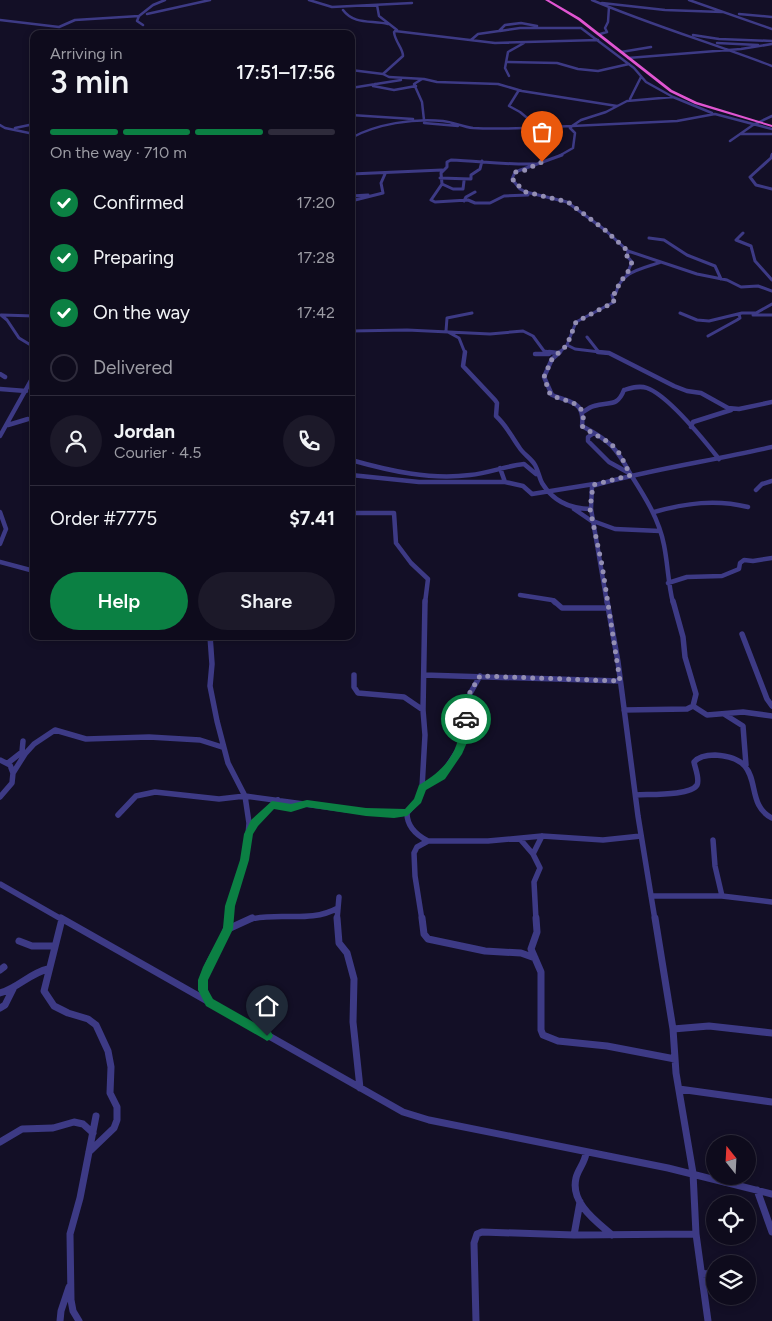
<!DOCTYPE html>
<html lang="en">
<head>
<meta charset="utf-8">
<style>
	:root { --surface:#0e0b1c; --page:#1c1929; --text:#f1f3f6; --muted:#9b9ba3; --line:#2e2b3b; --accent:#0b8043 }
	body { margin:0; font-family:Figtree,sans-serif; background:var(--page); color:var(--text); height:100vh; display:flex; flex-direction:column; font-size:19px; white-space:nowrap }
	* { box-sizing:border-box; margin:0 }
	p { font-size:16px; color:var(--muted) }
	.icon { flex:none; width:28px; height:28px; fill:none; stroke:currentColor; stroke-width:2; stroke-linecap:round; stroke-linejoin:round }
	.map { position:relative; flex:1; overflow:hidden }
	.drawer { position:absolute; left:30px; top:30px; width:325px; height:610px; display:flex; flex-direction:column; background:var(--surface); border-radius:10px; box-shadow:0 2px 8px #0003,0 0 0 1px var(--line) }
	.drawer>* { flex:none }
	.needle { width:32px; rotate:342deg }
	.tools { position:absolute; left:706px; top:1135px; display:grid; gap:10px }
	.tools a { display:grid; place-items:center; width:50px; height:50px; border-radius:50%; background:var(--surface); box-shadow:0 2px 8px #0003,0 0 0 1px var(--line); font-size:25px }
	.pin { position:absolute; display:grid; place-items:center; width:42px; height:42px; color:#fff; margin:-51px -21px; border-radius:50% 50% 50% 0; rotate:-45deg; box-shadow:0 0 5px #0007 }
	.pin .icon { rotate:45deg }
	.courier { position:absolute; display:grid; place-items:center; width:50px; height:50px; margin:-25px; border:4px solid #0b8043; border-radius:50%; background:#fff; color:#222; box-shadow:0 1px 6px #0007 }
	.summary em { font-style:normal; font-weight:600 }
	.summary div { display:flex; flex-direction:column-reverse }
	.summary { display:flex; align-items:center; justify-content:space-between; height:85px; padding:0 20px }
	h1 { font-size:32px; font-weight:600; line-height:38px }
	.bar { display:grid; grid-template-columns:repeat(4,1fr); gap:8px 5px; align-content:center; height:60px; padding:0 20px }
	.bar i { height:6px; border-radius:4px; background:var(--line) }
	.bar .on { background:var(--accent) }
	.bar p { grid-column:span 4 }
	.line { display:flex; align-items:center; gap:12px; padding:0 20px; border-top:1px solid var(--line) }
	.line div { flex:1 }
	.round { display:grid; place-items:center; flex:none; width:52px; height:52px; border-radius:26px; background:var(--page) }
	ol { padding:0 20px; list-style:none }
	li { display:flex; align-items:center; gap:15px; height:55px }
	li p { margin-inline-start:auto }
	li .icon { padding:5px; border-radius:50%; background:var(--accent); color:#fff; stroke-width:4 }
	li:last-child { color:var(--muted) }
	li i { width:28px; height:28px; border:2px solid var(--line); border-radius:50% }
	.cta { display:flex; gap:10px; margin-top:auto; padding:10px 20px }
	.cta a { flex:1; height:58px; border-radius:30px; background:var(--accent); color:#fff; font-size:20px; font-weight:600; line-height:58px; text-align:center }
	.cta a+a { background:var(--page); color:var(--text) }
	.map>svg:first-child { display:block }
</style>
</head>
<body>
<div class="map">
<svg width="772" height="1321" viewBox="0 0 772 1321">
	<rect width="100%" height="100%" fill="#130f26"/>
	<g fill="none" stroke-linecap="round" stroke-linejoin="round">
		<!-- minor-far4 -->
		<path stroke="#3d3a85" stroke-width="2.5" d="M309,0L332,7L412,3
			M592,0C651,25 712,43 772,66
			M689,0L772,29
			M602,3L665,10L722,12
			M377,5L379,16L397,30L394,32C395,42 403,48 403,56L383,74
			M343,10C354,25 372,20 388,24
			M147,14L210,0
			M739,14L772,17
			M139,16L137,21L143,25
			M0,20L59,27L75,20L139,16L153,5L165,0
			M395,31L495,43L598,40
			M500,31L520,28H581L634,68L646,82L673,97L712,113
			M600,34L607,32L605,28L608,22L609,7
			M693,35L719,39L772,41
			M471,40L478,34L499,31L505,25L521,23L537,26
			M717,43L758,45
			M621,52L651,47
			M628,58L741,49L772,44
			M506,62L557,63L578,69L598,71L629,64
			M351,70L383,74L389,77L424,79L437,82L498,84L522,91L617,106
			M509,76L505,68L508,52L524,43
			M422,79L414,84L422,102L424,120
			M375,84L373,86L394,90L416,86
			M351,88L401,80
			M519,90L509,106L520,112L537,126
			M630,99L641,77
			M351,115L413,119
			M424,123L458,126
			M0,125L5,128L34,134
			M15,128L34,124
			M740,134H772
			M351,138C376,124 414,118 443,121C453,122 463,127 473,128C506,130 539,127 572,126L581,120L606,112L627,101L673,97
			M730,141L753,125L772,116
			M559,156L573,148L575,133L570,128L572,126L677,121L715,114L772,129
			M772,156V154"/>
		<!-- minor-far3 -->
		<path stroke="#3d3a85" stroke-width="3" d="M562,155L515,172L512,179L520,189L526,192L567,202L605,230L628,251L697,274L727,280L741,287L758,286L772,291
			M772,155L771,158L750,177L756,185L772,189
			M351,174L442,170
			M440,178L471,179V175L480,169L482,161
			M442,184L453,189H463L464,181
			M528,195L504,196L490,203H475L468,200L435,202L431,200L442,184L441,173L447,167V162L451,160C479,161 507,165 535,164
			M351,196L368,195
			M351,201L383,193L381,183L385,174
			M464,201L466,197L475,192
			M743,233L736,240L751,246L755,261L772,280
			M649,238L664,240L687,255L715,266L721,279
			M627,274L632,262L627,256L628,251
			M680,313L697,320L709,321L742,313H756L772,304
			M1,315L7,320L19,338L34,347
			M2,315L34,316
			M753,315H772
			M351,331L407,330L490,334L523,331L533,336L544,351L557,353
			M446,331L447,318L472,313
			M448,332L459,338L465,353
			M708,336L737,320L740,318L739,314
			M587,337L598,351
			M567,345L575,349L608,353
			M559,353L567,345L576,322L614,302L612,295L616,293C621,271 642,269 661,262"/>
		<!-- minor-far2 -->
		<path stroke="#3d3a85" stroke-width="4.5" d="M465,352L463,366L495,400L497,403L496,416C507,426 511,436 519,447C523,454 531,458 535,465C538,470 539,477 542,483C553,501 570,509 591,509
			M549,352L558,353
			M560,352L552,359L544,377L552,395C571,403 585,401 582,426C610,441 616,447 631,475
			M598,352L609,353L674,386L687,391L701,393L728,408L739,409L772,402
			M535,354H549
			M0,374L5,377
			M0,389L26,391
			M583,412C586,410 590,407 594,406C609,401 617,408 624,390C631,388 639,385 647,388C669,396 704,440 719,459
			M8,425L28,419
			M691,427L693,422L731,410
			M594,433L588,437V441L609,462L629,473
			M0,436L34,375
			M351,460C390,471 430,480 470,475C489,473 506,466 524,464L536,474
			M500,468L505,482
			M351,475L419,482H505L523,486L532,494L594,484
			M631,475C645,497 659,519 664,545C668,565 668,583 673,603
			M756,490L762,484L772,481
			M574,509L593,522
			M0,512L6,529L0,544
			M654,512C686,503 716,499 748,507
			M351,513H394L396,543L411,563L428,579L425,603
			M593,521L615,529L660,531
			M0,562L34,571
			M668,583L687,577L722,576L739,569L740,563L744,560L753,561L772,558
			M520,595L552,600L555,603
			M607,603L591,509L592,486C651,469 712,461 772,447"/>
		<!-- minor-far1 -->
		<path stroke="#3d3a85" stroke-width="5.5" d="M554,601L562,608H608
			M607,601L618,662L638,816L655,920
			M742,634L767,699L772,706
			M210,636L212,664L210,686L217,721L228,763L245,796L249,823L247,848L230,906L229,920
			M354,675V687L358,693L404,697L423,710
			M424,675L620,681
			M693,706L707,715L743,712L772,716
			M624,710L687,709L693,706L696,694L685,657L683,637L673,601
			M724,714L743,726L746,765
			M0,760L10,765L13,773
			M8,763L22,752L23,741
			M422,788L441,776L462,744L467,699L480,676
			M636,795C649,794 690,796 697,785C700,779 695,768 694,762C699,756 707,755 715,755C770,758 740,802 772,818
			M0,797L12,783L13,773L25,754L34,744L55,730L86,739L149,737L200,740L222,747
			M272,805L291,808L305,804
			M407,813C407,827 416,835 428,841
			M118,815L136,796L155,792L219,799L245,796L348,810L394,814L407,813L418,800L422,788L425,735L423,710L425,601
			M250,831L260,817L278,800
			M520,839L533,854L540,868L534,882L536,920
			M713,840L715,866L722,896
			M533,854L542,836
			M0,884L63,920
			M651,896H722L772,902
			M247,920C278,911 309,924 338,908
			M337,920L339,897
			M422,920L415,876L414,853L417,847L428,841H488L542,836L603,840L641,836"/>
		<!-- minor -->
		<path stroke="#3d3a85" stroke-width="7" d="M61,918L403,1112L429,1120L668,1168L772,1194
			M337,918L339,943L347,953L354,979L353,1022L360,1088
			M422,918L424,934L428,939L485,951L521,953L535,958
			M536,918L537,932L531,949L541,972V1030L543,1035L558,1041L607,1046L675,1059
			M655,918L673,1029L676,1073L693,1173L696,1234L708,1321
			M62,919L44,991L54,1006L68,1013L88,1019L96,1025L108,1051L111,1067L110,1093L117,1107V1120L114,1128L89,1152
			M228,929L252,918
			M19,941L32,946H53
			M0,970L4,967
			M0,993C18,988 30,973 48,969
			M208,1000C192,969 226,948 229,918
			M0,1008L5,1005L13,989
			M673,1029L709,1026L772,1033
			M679,1089L772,1102
			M0,1142L22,1129L53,1128L74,1122L83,1124L93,1133
			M586,1153C585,1163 578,1169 576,1178C570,1203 596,1221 612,1235
			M757,1190L772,1232
			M574,1235L580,1202
			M702,1274L715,1273
			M60,1321L61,1311L69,1287
			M79,1321L73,1311L71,1300L70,1234L80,1198L96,1116
			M476,1321L474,1243L477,1234L482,1232L574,1235L696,1234"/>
		<!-- trunk -->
		<path fill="#e055d1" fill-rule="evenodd" d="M545,0H549L580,18L672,90L697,102L772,125V127L695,104L670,92L578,20Z"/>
	</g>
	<!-- route -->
	<path fill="#0b8043" d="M466,716L470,719L469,738L462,754L445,779L426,790L421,803L407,816L394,818L366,816L307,807L291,812L274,809L258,826L253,834L249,860L235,906L233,929L208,980V990L213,999L271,1032L273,1036L271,1039L267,1041L264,1039L206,1006L198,990V980L203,967L223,928L225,906L240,860L244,834L251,820L272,801L291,804L307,800L366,808L405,809L414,799L419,785C447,768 459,753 461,719Z"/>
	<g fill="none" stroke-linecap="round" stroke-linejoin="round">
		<!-- done -->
		<path stroke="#948fb3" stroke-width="5" stroke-dasharray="0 9" d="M466,719L469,694L480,676L620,681L602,565L590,509L593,485L631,475C625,467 623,457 616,449C606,438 593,435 582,426C582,423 584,418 583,415C581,400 560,401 550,394L544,377L552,359L567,345L576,322L614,302L612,295L617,292L619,283L627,274L632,262L627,256L628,251L605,230L568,202L526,192L513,181L515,172L523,171L542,162"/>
	</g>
</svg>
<div class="tools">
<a><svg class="needle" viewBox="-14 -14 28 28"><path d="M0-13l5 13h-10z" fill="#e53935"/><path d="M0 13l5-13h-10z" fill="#9b9ba3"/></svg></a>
<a><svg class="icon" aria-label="locate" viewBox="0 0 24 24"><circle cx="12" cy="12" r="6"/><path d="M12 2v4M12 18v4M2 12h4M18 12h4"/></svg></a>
<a><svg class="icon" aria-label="layers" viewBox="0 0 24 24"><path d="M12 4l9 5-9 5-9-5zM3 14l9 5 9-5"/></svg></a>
</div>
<div class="pin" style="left:542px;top:162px;background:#ea580c"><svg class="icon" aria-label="bag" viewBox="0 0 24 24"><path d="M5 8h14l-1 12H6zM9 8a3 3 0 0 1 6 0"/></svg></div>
<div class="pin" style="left:267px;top:1036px;background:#1f2937"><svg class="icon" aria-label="home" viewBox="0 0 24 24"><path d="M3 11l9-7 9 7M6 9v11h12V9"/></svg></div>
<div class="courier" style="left:466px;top:719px"><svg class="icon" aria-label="car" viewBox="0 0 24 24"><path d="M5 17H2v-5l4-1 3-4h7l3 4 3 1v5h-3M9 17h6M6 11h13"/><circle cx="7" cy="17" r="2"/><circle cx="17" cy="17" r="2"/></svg></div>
<section class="drawer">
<div class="summary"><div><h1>3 min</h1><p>Arriving in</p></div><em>17:51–17:56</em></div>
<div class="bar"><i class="on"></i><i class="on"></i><i class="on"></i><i></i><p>On the way · 710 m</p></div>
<ol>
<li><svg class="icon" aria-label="check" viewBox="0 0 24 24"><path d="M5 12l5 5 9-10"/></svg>Confirmed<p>17:20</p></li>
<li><svg class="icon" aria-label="check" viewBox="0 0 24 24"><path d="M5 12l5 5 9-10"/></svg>Preparing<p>17:28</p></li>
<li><svg class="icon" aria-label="check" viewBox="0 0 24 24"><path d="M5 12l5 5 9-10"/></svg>On the way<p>17:42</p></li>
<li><i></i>Delivered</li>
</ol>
<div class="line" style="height:90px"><a class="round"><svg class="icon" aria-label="person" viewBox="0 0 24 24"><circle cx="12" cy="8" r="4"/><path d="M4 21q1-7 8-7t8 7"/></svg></a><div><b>Jordan</b><p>Courier · 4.5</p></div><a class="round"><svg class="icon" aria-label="phone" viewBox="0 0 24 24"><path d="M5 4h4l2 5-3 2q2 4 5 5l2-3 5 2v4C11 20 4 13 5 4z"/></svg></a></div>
<div class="line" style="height:65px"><div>Order #7775</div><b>$7.41</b></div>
<div class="cta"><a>Help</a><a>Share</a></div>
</section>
</div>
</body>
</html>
